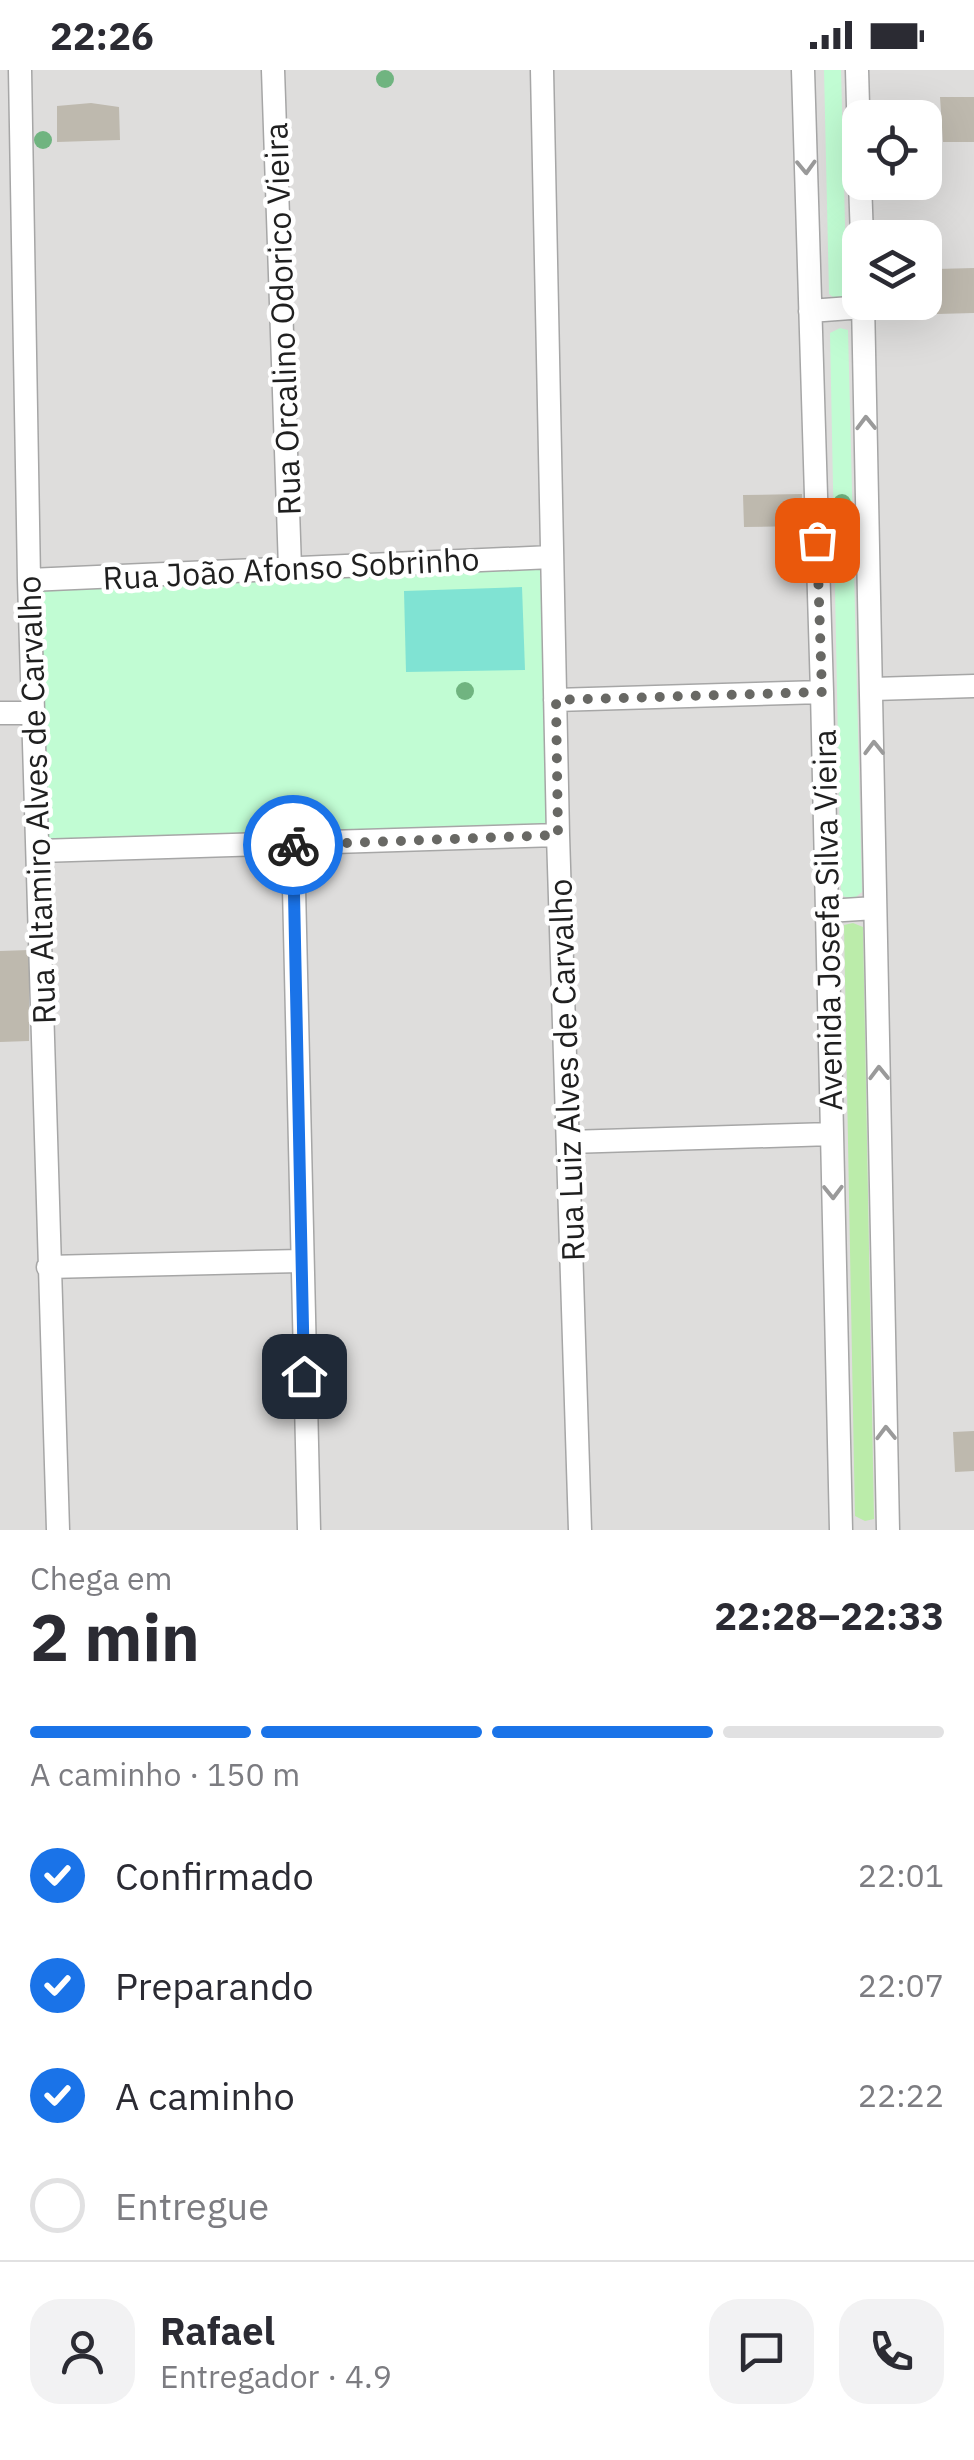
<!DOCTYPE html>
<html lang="pt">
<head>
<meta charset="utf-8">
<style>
	:root { --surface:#fff; --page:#f2f2f3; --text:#2b2b33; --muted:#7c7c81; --line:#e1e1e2; --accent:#1a73e8 }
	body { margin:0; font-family:"IBM Plex Sans",sans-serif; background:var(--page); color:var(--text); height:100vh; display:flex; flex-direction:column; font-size:38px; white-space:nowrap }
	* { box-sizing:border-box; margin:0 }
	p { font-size:32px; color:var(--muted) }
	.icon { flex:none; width:55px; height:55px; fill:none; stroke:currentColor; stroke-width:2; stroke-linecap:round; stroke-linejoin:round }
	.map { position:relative; height:1460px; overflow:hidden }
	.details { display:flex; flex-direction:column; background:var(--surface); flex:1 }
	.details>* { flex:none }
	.fabs { position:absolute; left:842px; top:30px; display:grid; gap:20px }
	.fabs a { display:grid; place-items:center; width:100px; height:100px; border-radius:20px; background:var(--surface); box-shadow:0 10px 40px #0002; font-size:50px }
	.pin { position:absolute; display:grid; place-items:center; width:85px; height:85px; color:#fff; margin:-42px; border-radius:20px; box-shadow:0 5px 15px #0006 }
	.courier { position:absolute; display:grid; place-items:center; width:100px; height:100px; margin:-50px; border:8px solid #1a73e8; border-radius:50%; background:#fff; color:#222; box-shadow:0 2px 12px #0007 }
	.head em { font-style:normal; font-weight:700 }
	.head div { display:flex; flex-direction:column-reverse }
	.head { display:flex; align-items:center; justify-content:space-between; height:170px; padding:0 30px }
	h1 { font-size:65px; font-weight:700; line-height:75px }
	.bar { display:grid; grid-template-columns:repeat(4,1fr); gap:15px 10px; align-content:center; height:120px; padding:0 30px }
	.bar i { height:12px; border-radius:8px; background:var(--line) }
	.bar .on { background:var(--accent) }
	.bar p { grid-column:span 4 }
	.line { display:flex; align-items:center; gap:25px; padding:0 30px; border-top:2px solid var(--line) }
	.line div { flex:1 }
	.round { display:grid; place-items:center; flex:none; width:105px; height:105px; border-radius:30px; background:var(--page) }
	ol { padding:0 30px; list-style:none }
	li { display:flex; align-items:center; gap:30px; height:110px }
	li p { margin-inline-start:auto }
	li .icon { padding:10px; border-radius:50%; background:var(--accent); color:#fff; stroke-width:4 }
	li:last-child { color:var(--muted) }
	li i { width:55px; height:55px; border:5px solid var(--line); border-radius:50% }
	.status { display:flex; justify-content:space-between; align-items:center; height:70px; padding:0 50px; background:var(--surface); direction:ltr }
	.status svg { height:28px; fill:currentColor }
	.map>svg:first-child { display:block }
</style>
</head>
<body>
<div class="status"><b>22:26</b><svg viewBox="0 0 49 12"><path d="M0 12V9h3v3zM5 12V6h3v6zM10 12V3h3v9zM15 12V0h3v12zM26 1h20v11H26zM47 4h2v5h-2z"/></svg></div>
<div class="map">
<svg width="974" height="1460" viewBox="0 0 974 1460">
	<rect width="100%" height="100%" fill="#f1efe5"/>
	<!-- residential -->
	<path fill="#dedddc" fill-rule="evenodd" d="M0,0H974V1460H0ZM860,48H925V112H860ZM860,168H925V232H860Z"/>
	<!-- grass -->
	<path fill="#bbecaa" d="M853,853L863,857L874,1449L865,1451L855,1446L854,1396L844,855Z"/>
	<!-- park -->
	<path fill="#c1fcd3" d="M824,0H841L847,230H837L829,224Z
		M840,258L848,260L862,822L852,830L841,825L830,263Z
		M543,494L548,755L49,770L40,520Z"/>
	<!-- pitch -->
	<path fill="#80e3d3" d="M522,517L525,600L406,602L404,521Z"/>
	<!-- building -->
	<path fill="#beb9ae" d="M940,27H974V72H943Z
		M91,33L119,37L120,70L57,72V36Z
		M974,198V243L937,244L936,199Z
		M802,424L801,456L744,457L743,425Z
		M29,880V971L0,972V881Z
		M974,1361V1401L955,1402L953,1362Z"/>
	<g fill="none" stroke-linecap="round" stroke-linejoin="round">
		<defs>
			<path id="street" d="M20,0L29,510L58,1460
				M273,0L290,498
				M542,0L558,765L580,1460
				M803,0L822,622L841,1460
				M857,0L860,107
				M860,112L862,168
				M863,232L888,1460
				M810,241L864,237
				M29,510L552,487
				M873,619L974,616
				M555,630L822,622
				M0,643H33
				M293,775L309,1460
				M39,781L558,765
				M828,841L875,838
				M569,1072L832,1064
				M48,1197L301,1191"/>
		</defs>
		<!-- street casing -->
		<use href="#street" stroke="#a6a6a6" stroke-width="25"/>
		<!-- street -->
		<use href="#street" stroke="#fff" stroke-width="22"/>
	</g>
	<!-- trees -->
	<g fill="#70b480">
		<circle cx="385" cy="9" r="9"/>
		<circle cx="43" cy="70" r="9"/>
		<circle cx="842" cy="433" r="9"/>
		<circle cx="465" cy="621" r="9"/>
	</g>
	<!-- one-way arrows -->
	<defs><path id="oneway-chevron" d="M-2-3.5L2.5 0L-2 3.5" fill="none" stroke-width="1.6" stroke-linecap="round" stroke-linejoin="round" transform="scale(2.5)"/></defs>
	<g stroke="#9a9a9a">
		<use href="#oneway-chevron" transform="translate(806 97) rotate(88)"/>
		<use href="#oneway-chevron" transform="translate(866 353) rotate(-91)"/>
		<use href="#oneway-chevron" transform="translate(874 678) rotate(-91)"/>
		<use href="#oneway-chevron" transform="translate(879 1003) rotate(-91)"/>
		<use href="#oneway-chevron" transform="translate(833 1122) rotate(89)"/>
		<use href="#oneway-chevron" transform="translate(886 1363) rotate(-91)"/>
	</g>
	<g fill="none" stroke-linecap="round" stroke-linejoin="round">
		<!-- done -->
		<path stroke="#686864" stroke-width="10" stroke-dasharray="0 18" d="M293,775L558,765L556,630L822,622L817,470"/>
		<!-- route -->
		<path stroke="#1a73e8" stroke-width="12" d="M293,775L304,1306"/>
	</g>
	<g text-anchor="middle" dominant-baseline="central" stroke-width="9" stroke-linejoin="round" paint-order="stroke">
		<!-- street labels -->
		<g font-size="32" fill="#1f1f1f" stroke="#fff">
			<text transform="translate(282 249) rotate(-92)">Rua Orcalino Odorico Vieira</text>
			<text transform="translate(291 498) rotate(-3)">Rua João Afonso Sobrinho</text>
			<text transform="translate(36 730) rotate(-92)">Rua Altamiro Alves de Carvalho</text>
			<text transform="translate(827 850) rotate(-91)">Avenida Josefa Silva Vieira</text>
			<text transform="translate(566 1000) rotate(-92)">Rua Luiz Alves de Carvalho</text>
		</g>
	</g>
</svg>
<div class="fabs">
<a><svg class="icon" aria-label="locate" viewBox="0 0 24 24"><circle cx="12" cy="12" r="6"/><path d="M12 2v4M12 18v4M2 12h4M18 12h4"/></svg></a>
<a><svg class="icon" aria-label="layers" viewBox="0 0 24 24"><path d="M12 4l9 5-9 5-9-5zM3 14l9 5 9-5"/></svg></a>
</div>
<div class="pin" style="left:817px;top:470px;background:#ea580c"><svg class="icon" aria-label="bag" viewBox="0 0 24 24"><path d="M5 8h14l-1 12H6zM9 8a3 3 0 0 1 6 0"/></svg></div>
<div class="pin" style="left:304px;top:1306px;background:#1f2937"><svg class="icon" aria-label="home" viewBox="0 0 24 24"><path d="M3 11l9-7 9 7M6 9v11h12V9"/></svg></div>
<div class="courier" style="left:293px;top:775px"><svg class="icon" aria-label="bike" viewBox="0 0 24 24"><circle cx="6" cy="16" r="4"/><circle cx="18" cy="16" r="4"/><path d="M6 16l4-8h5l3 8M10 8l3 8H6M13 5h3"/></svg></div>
</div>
<section class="details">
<div class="head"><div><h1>2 min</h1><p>Chega em</p></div><em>22:28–22:33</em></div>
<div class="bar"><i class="on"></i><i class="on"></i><i class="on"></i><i></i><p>A caminho · 150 m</p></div>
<ol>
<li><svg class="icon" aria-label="check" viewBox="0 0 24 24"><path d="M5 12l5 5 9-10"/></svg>Confirmado<p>22:01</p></li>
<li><svg class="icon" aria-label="check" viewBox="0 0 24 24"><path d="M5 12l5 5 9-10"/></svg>Preparando<p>22:07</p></li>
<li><svg class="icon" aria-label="check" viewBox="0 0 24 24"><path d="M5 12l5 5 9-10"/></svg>A caminho<p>22:22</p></li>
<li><i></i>Entregue</li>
</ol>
<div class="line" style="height:180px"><a class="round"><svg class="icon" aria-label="person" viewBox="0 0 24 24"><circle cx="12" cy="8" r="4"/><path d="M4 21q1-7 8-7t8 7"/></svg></a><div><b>Rafael</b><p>Entregador · 4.9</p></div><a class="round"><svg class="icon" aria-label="chat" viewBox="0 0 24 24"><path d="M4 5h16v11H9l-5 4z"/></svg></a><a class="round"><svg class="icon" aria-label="phone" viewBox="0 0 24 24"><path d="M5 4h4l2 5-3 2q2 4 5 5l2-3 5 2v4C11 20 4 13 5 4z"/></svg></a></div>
</section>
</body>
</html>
